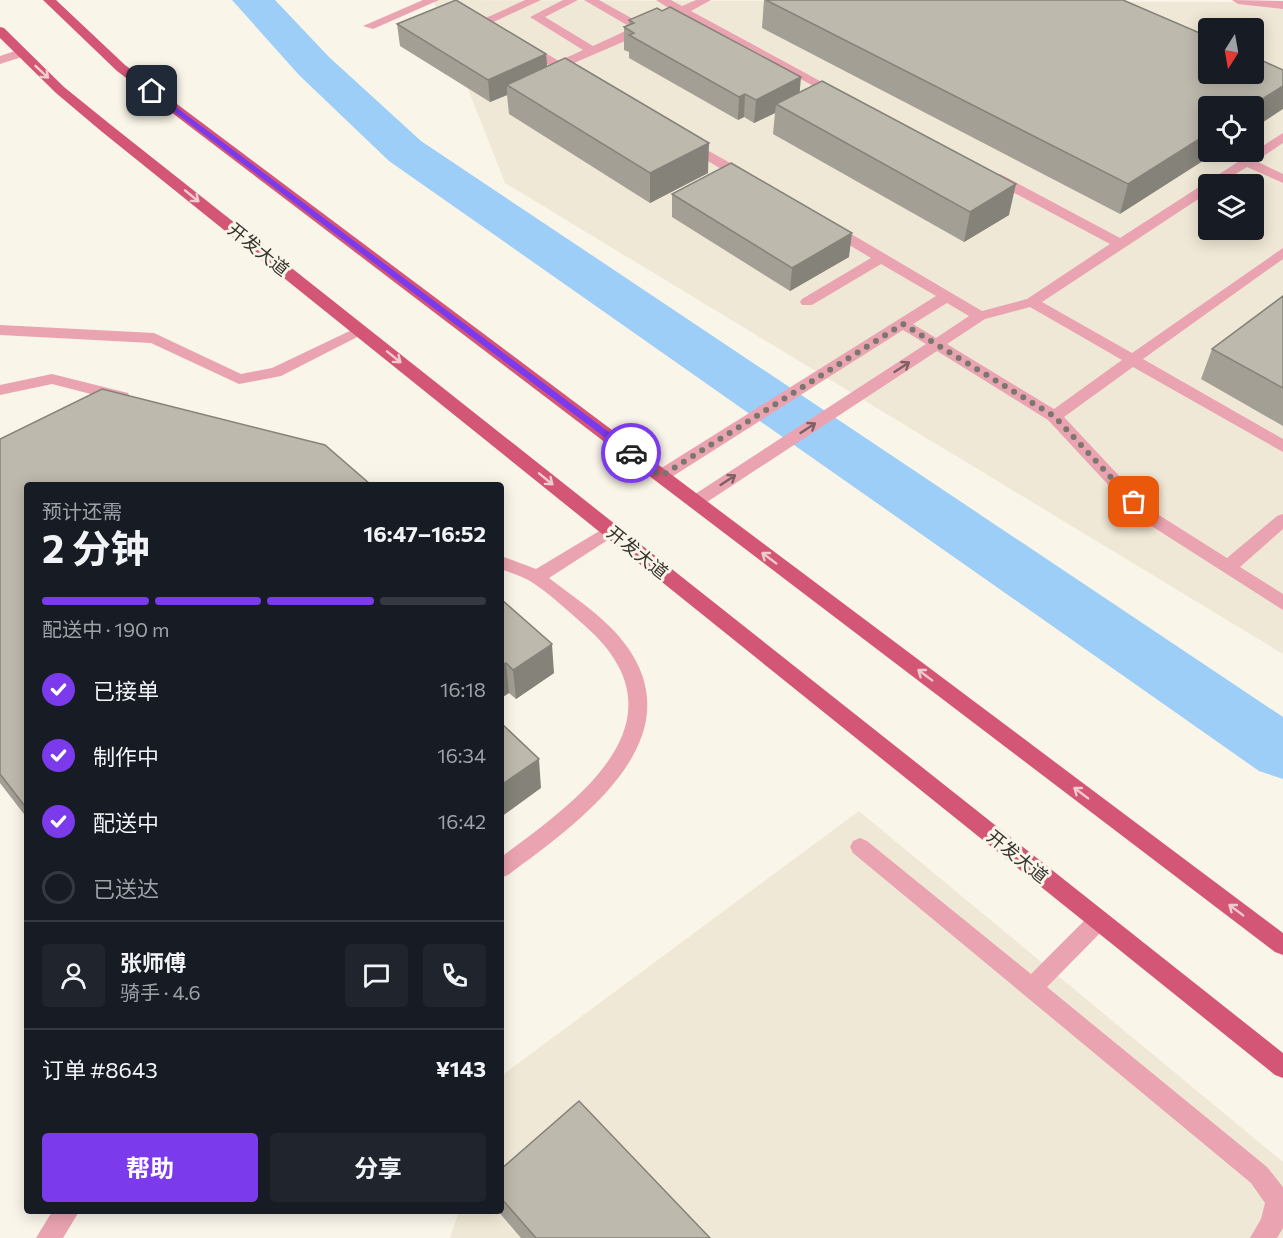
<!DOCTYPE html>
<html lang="zh">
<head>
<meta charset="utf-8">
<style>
	:root { --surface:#171b24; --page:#20242c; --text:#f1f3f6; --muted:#9ea1a6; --line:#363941; --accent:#7c3aed }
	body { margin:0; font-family:Commissioner,"Noto Sans SC",sans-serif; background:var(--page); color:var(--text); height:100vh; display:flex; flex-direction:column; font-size:22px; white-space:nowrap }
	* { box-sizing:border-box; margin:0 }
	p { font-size:20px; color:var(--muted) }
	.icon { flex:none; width:33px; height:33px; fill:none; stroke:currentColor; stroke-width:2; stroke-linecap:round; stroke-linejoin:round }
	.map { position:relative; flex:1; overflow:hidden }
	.side { position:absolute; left:24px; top:482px; width:480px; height:732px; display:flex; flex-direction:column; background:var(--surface); border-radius:6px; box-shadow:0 3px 15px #0003 }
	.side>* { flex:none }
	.needle { width:39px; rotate:191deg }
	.tools { position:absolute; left:1198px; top:18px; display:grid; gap:12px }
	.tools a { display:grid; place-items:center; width:66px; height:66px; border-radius:6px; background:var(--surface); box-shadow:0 3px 15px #0003; font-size:30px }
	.pin { position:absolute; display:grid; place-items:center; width:51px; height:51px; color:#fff; margin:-26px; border-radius:12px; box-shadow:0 3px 9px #0006 }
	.courier { position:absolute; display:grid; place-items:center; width:60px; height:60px; margin:-30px; border:4px solid #7c3aed; border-radius:50%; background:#fff; color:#222; box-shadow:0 2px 8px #0007 }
	.summary em { font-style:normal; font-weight:700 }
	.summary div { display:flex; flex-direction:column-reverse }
	.summary { display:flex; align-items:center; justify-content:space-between; height:102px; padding:0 18px }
	h1 { font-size:39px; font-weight:700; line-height:45px }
	.bar { display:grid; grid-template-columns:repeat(4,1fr); gap:9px 6px; align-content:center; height:72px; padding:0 18px }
	.bar i { height:8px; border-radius:4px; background:var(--line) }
	.bar .current { background:var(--accent) }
	.bar p { grid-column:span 4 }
	.line { display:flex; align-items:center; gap:15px; padding:0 18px; border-top:2px solid var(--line) }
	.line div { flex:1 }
	.round { display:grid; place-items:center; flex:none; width:63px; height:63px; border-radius:6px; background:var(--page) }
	ol { padding:0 18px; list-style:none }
	li { display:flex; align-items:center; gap:18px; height:66px }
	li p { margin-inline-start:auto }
	li .icon { padding:6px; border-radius:50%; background:var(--accent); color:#fff; stroke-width:4 }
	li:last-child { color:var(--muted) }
	li i { width:33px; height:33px; border:3px solid var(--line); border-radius:50% }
	.action { display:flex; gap:12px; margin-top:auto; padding:12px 18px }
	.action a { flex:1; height:69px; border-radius:6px; background:var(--accent); color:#fff; font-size:24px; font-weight:700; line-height:69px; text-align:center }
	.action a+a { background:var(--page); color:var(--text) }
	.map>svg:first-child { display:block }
</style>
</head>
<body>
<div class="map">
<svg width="1283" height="1238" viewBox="0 0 1283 1238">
	<rect width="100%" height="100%" fill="#faf5e9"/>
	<!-- built -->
	<path fill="#f0e8d6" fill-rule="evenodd" d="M433,0L1283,2V654L505,183ZM1209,28H1254V74H1209ZM1209,106H1254V152H1209ZM1209,184H1254V230H1209Z
		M859,811L1283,1162V1238H450L459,1211L501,1210V1084L505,1073Z"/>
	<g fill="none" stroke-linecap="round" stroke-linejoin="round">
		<!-- river -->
		<path fill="#9dcef7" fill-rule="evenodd" d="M232,0H275L329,57L421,141L1283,717V779L1259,771L389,161L299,75Z"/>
		<!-- service -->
		<path fill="#eaa3b1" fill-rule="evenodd" d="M423,0H439L373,29L363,26Z
			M525,0H541L487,25L477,22Z
			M563,0H578L545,17L593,46L632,28L584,0H599L642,24L647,22L653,26L646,32L567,66L581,76L579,79H571L520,47L530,44L559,61L583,50L530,17Z
			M656,0H671L682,6L696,0H711L691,11L844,94L838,98L834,97L682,15L671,17L669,14L673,11Z
			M1232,0L1283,1V9L1238,4Z
			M1283,133V143L1256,161L1283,174V183L1247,167L1219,184H1209V192L1042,302L1132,353L1283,248V259L1143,359L1283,439V452L1133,367L1064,417L1151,510L1227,558L1277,516L1283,514V529L1240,567L1283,594V610L1139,518L1048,420L937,351L701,506H689L687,502L689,498L926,344L903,330L667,480L661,482L653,476L655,472L936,296L881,264L812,305H802L800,302L802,299L871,258L826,231V225H836L982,311L1027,299L1110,244L990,180V174H1000L1120,238ZM947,303L969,316L936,338L913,324ZM1030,307L1122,360L1054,409L947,344L985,319Z
			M689,140L750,174L752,177L745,181L740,180L684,147L682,144Z
			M0,325L154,333L241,374L272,368L356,328L361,326L369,331L281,376L239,384L151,343L0,335Z
			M52,374L128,393L130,397L122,402L52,384L0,395V385Z
			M611,524L617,526L620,530L617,534L549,578C576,599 608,619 628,648C694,743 575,825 508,875L501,878V857C579,800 692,719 584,625C567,610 549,593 530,581C522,576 511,573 501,569V556L536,569Z
			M860,838L867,841L1031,974L1092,913L1099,911L1106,913L1110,920L1106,927L1047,987L1267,1167L1283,1187V1228L1277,1238H1250L1261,1219L1265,1203L1251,1183L853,853L850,847L853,841Z
			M53,1210H80L63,1238H36Z"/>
		<!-- minor -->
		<path fill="#eaa3b1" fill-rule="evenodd" d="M21,49L25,50V56L0,64V56Z"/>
		<!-- primary -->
		<path fill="#d45677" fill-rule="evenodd" d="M43,0H56L125,65L1283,933V955L1275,952L117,71Z
			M0,27L4,28L64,87L111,125L1283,1053V1078L1275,1075L101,131L56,93L0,38Z"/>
	</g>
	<!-- wall -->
	<path fill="#a39f95" d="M764,0H1123L1209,37L1120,214L762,28Z
		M629,20L800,92L1009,215L964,242L773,134L775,113L754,123L744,117L738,120L629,58V52L624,50V27L629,25Z
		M397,24L546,54L547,67L708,173L650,203L509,114L507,95L490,102L400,46Z
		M672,194L849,257L790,291L672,217Z
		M1283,296V426L1201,379L1212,349Z
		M0,439L27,484V818L0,783Z
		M501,599L554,673L516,699L509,693L501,698Z
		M501,1169L710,1238H521L497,1210H501Z"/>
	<!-- shaded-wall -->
	<path fill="#858279" d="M546,54L548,76L507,85V95L490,102L488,80Z
		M801,77L799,100L776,104L775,113L754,123L756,100Z
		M1283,86V109L1254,128V106H1251Z
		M745,94L744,117L738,120L739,97Z
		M1209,133V152H1217L1120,214L1128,184Z
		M709,143L708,173L650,203V173Z
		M1016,184L1009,215L964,242L970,212Z
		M852,233L849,257L790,291L792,268Z
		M552,644L554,673L516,699L513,670Z
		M506,663L509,693L501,698V666Z
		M539,759L541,788L501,817V785Z"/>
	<!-- building -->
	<path fill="#beb9ad" stroke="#858279" stroke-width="1.5" d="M456,0L546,54L488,80L397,24Z
		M766,0H1123L1209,37V74H1254V57L1283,70V86L1251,106H1209V133L1128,184Z
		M670,7L801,77L756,100L745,94L739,97L629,35L634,33L624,27L634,23L629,20L657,8L662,11Z
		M565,58L709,143L650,173L507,85Z
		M822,81L1016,184L970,212L776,104Z
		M731,163L852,233L792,268L672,194Z
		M1283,296V388L1212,349Z
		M102,389L325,445L370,484H27V809L0,774V439Z
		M501,599L552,644L513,670L506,663L501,666Z
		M501,723L539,759L501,785Z
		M579,1101L710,1238H536L501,1198V1169Z"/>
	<!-- one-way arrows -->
	<defs><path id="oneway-shaft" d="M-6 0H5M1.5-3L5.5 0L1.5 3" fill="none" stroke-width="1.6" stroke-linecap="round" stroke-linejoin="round" transform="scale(1.5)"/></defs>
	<g stroke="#f0cdcc">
		<use href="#oneway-shaft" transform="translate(42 72) rotate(43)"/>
		<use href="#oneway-shaft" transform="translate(192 196) rotate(39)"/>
		<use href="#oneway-shaft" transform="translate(394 357) rotate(39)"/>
		<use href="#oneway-shaft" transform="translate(546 479) rotate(39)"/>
		<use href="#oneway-shaft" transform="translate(769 558) rotate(-143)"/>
		<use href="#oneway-shaft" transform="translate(925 675) rotate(-143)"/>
		<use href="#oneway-shaft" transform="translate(1081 793) rotate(-143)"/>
		<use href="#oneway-shaft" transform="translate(1236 910) rotate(-143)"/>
	</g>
	<g stroke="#7d6062">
		<use href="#oneway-shaft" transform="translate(902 367) rotate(-33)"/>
		<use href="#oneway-shaft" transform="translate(808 428) rotate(-33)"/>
		<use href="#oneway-shaft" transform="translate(728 480) rotate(-33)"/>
	</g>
	<!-- route -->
	<path fill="#7c3aed" d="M152,89L634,451V455H628L149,93Z"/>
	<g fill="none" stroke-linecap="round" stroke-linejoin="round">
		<!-- done -->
		<path stroke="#7a776f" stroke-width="6" stroke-dasharray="0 10.8" d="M631,453L661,476L903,324L1054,416L1134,502"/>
	</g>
	<g text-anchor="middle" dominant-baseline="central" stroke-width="6" stroke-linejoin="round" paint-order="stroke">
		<!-- street labels -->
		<g font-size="18" fill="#35332e" stroke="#faf5e9">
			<text transform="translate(259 249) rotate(39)">开发大道</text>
			<text transform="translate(638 552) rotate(39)">开发大道</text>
			<text transform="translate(1018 856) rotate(39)">开发大道</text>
		</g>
	</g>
</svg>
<div class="tools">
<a><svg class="needle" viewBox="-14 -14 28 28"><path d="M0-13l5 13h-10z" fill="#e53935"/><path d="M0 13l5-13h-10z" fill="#9ea1a6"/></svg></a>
<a><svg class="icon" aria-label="locate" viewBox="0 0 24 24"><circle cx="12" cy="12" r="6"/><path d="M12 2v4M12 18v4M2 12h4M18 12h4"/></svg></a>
<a><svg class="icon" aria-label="layers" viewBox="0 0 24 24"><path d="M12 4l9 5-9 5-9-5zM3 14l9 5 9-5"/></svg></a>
</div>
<div class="pin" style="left:1134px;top:502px;background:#ea580c"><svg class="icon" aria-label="bag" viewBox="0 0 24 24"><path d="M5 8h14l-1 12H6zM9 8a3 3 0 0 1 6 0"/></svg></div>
<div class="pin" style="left:152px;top:91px;background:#1f2937"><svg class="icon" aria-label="home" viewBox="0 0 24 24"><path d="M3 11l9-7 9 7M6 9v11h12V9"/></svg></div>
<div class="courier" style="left:631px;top:453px"><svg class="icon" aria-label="car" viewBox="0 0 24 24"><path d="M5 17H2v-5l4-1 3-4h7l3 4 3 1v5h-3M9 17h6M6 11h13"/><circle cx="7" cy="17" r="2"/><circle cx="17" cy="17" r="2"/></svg></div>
<section class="side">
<div class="summary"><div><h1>2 分钟</h1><p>预计还需</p></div><em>16:47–16:52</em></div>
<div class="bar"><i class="current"></i><i class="current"></i><i class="current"></i><i></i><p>配送中 · 190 m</p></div>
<ol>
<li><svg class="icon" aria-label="check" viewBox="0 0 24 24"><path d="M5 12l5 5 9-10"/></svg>已接单<p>16:18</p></li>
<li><svg class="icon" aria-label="check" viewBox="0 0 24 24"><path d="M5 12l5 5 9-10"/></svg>制作中<p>16:34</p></li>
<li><svg class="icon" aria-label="check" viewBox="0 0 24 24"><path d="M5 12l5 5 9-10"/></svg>配送中<p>16:42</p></li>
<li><i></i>已送达</li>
</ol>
<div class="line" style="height:108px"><a class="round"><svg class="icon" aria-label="person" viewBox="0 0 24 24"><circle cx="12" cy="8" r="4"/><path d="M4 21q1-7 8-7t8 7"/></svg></a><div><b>张师傅</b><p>骑手 · 4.6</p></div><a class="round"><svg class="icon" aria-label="chat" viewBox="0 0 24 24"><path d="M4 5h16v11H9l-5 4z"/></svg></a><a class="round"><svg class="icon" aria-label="phone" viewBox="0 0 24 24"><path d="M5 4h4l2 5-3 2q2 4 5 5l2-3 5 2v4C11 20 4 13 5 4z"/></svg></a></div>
<div class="line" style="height:78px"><div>订单 #8643</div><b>¥143</b></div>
<div class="action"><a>帮助</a><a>分享</a></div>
</section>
</div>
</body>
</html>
